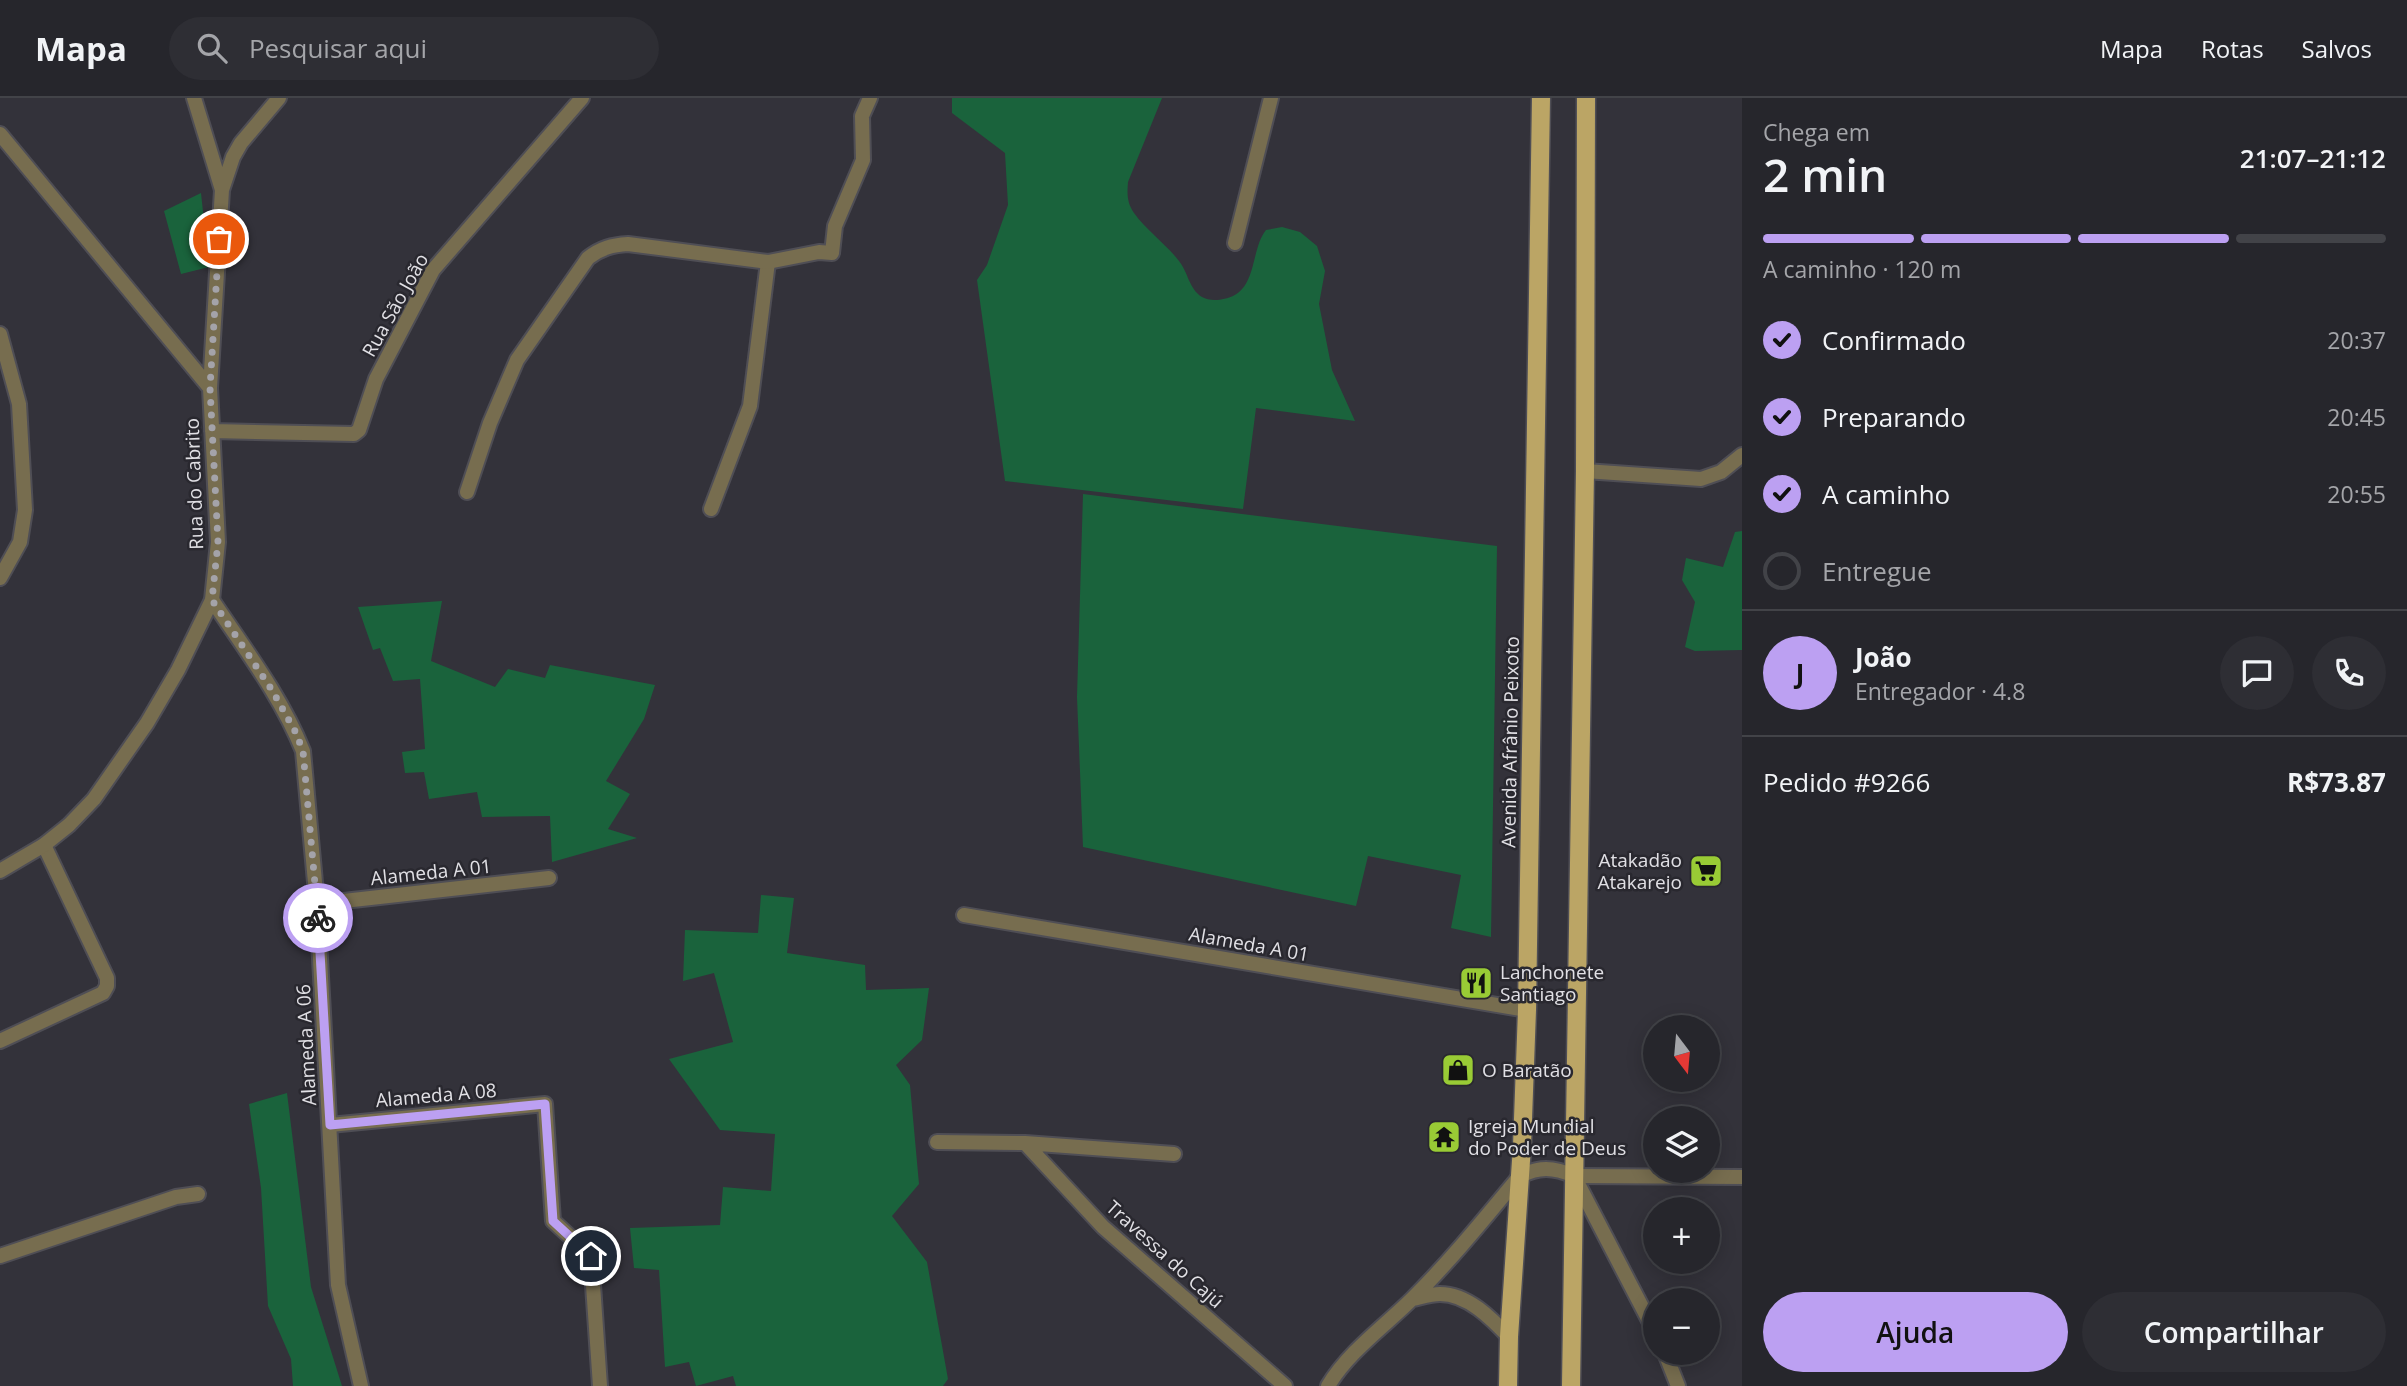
<!DOCTYPE html>
<html lang="pt">
<head>
<meta charset="utf-8">
<style>
	:root { --surface:#26262c; --page:#2e2e34; --text:#f1f3f6; --muted:#a4a5a9; --line:#424348; --accent:#bca0f2 }
	body { margin:0; font-family:"Open Sans",sans-serif; background:var(--page); color:var(--text); height:100vh; display:flex; flex-direction:column; font-size:26px; white-space:nowrap }
	* { box-sizing:border-box; margin:0 }
	p { font-size:23px; color:var(--muted) }
	.icon { flex:none; width:38px; height:38px; fill:none; stroke:currentColor; stroke-width:2; stroke-linecap:round; stroke-linejoin:round }
	.map { position:relative; flex:1; overflow:hidden }
	.sheet { display:flex; flex-direction:column; background:var(--surface); width:665px }
	.sheet>* { flex:none }
	.needle { width:46px; rotate:164deg }
	.buttons { position:absolute; left:1643px; top:917px; display:grid; gap:14px }
	.buttons a { display:grid; place-items:center; width:77px; height:77px; border-radius:50%; background:var(--surface); box-shadow:0 4px 18px #0003,0 0 0 2px var(--line); font-size:35px }
	.pin { position:absolute; display:grid; place-items:center; width:60px; height:60px; color:#fff; margin:-30px; border:4px solid #fff; border-radius:50%; box-shadow:0 2px 7px #0007 }
	.courier { position:absolute; display:grid; place-items:center; width:70px; height:70px; margin:-35px; border:5px solid #bca0f2; border-radius:50%; background:#fff; color:#222; box-shadow:0 2px 9px #0007 }
	.head em { font-style:normal; font-weight:600 }
	.head div { display:flex; flex-direction:column-reverse }
	.head { display:flex; align-items:center; justify-content:space-between; height:119px; padding:0 21px }
	h1 { font-size:46px; font-weight:600; line-height:52px }
	.bar { display:grid; grid-template-columns:repeat(4,1fr); gap:10px 7px; align-content:center; height:84px; padding:0 21px }
	.bar i { height:9px; border-radius:5px; background:var(--line) }
	.bar .current { background:var(--accent) }
	.bar p { grid-column:span 4 }
	.line { display:flex; align-items:center; gap:18px; padding:0 21px; border-top:2px solid var(--line) }
	.line div { flex:1 }
	.round { display:grid; place-items:center; flex:none; width:74px; height:74px; border-radius:37px; background:var(--page) }
	ol { padding:0 21px; list-style:none }
	li { display:flex; align-items:center; gap:21px; height:77px }
	li p { margin-inline-start:auto }
	li .icon { padding:7px; border-radius:50%; background:var(--accent); color:#111; stroke-width:4 }
	li:last-child { color:var(--muted) }
	li i { width:38px; height:38px; border:4px solid var(--line); border-radius:50% }
	.action { display:flex; gap:14px; margin-top:auto; padding:14px 21px }
	.action a { flex:1; height:80px; border-radius:42px; background:var(--accent); color:#111; font-size:28px; font-weight:600; line-height:80px; text-align:center }
	.action a+a { background:var(--page); color:var(--text) }
	header { display:flex; align-items:center; gap:42px; box-sizing:border-box; height:98px; padding:0 35px; background:var(--surface); border-bottom:2px solid var(--line) }
	header strong { font-size:33px }
	nav { display:flex; gap:38px; margin-inline-start:auto; font-size:24px }
	.search { width:490px; height:63px; background:var(--page); display:flex; align-items:center; gap:18px; box-sizing:border-box; padding:0 24px; border-radius:38px; color:var(--muted); font-size:26px }
	main { display:flex; flex:1; min-height:0 }
	.map>svg:first-child { display:block }
</style>
</head>
<body>
<header>
<strong>Mapa</strong>
<div class="search"><svg class="icon" aria-label="search" viewBox="0 0 24 24"><circle cx="10" cy="10" r="6"/><path d="M15 15l6 6"/></svg>Pesquisar aqui</div>
<nav><a>Mapa</a><a>Rotas</a><a>Salvos</a></nav>
</header>
<main>
<div class="map">
<svg width="1742" height="1288" viewBox="0 0 1742 1288">
	<rect width="100%" height="100%" fill="#33323a"/>
	<!-- green -->
	<path fill="#1a633c" d="M952,0H1162L1128,84C1127,96 1127,105 1134,115C1147,133 1166,146 1179,163C1188,174 1189,191 1202,199C1210,204 1225,202 1233,198C1257,186 1251,151 1266,132L1282,129L1300,134L1317,148L1325,173L1319,206L1332,272L1355,323L1256,310L1243,411L1005,383L977,182L987,167L1008,107L1005,55L952,15Z
		M201,95L209,169L181,176L164,113Z
		M1083,396L1497,448L1491,839L1451,830L1461,777L1368,758L1356,808L1083,749L1077,599Z
		M1742,433V552L1695,553L1685,549L1695,504L1682,482L1686,460L1723,469L1735,434Z
		M442,503L431,563L495,589L508,571L545,580L550,567L655,587L644,621L606,683L630,696L608,731L637,740L552,764L550,718L482,719L477,694L429,701L424,674L405,675L402,654L425,651L420,581L393,583L380,550L373,552L358,509Z
		M761,797L794,800L787,855L865,867L866,892L929,890L922,942L896,967L910,987L919,1086L892,1118L927,1164L948,1281L943,1288H736L733,1278L696,1288L689,1264L665,1269L659,1172L634,1170L630,1130L720,1127L723,1089L771,1093L775,1036L720,1032L669,961L733,944L714,875L683,883L685,832L758,835Z
		M287,995L311,1189L342,1288H293L291,1261L268,1208L261,1090L249,1006Z"/>
	<g fill="none" stroke-linecap="round" stroke-linejoin="round">
		<defs>
			<path id="lane" d="M711,411L750,308L768,164
				M212,502C244,550 281,598 303,653L317,806L338,1187L361,1288
				M317,806L549,780
				M964,817L1527,912
				M0,943L103,895L107,888V880L44,747
				M330,1027L545,1006L553,1123L591,1158L600,1288
				M937,1044L1025,1045L1174,1056
				M1025,1045L1103,1129L1285,1288
				M1574,1078L1742,1079"/>
			<path id="street" d="M194,0L222,92
				M0,36L210,290L218,444L212,502L178,572L147,625L94,701L69,727L44,747L0,773
				M1235,145L1271,0
				M0,236L19,306L25,412L20,444L0,480
				M210,290L222,92L233,59L241,45L279,0
				M212,333L354,336L359,332L376,281L433,172L582,0
				M1585,373L1701,381L1721,374L1742,357
				M467,394L490,325L517,262L588,160C601,150 612,147 628,146L768,164L819,154L832,155L835,128L863,62L862,18L870,0
				M0,1158L176,1099L198,1096
				M1413,1201C1422,1199 1432,1196 1440,1196C1468,1196 1492,1221 1509,1239
				M1665,1255L1678,1288
				M1328,1288C1349,1253 1385,1228 1413,1200C1451,1162 1485,1120 1519,1079C1538,1068 1554,1069 1574,1078L1656,1236"/>
			<path id="primary" d="M1508,1288L1509,1239L1522,1048L1527,912L1541,0
				M1571,1288L1585,373L1586,0"/>
		</defs>
		<!-- lane casing -->
		<use href="#lane" stroke="#4f4e55" stroke-width="18"/>
		<!-- street casing -->
		<use href="#street" stroke="#4f4e55" stroke-width="18"/>
		<!-- primary casing -->
		<use href="#primary" stroke="#4f4e55" stroke-width="21"/>
		<!-- lane -->
		<use href="#lane" stroke="#776d4f" stroke-width="14"/>
		<!-- street -->
		<use href="#street" stroke="#776d4f" stroke-width="14"/>
		<!-- primary -->
		<use href="#primary" stroke="#bba565" stroke-width="18"/>
	</g>
	<g fill="none" stroke-linecap="round" stroke-linejoin="round">
		<!-- done -->
		<path stroke="#a4a3a9" stroke-width="7" stroke-dasharray="0 12.6" d="M219,141L210,290L218,444L212,502L272,592L295,633L303,653L318,820"/>
		<!-- route -->
		<path stroke="#bca0f2" stroke-width="9" d="M318,820L330,1027L545,1006L553,1123L591,1158"/>
	</g>
	<!-- icons -->
	<defs>
		<symbol id="supermarket-square" viewBox="-11 -11 22 22"><rect x="-9" y="-9" width="18" height="18" rx="4" fill="#99cb35" stroke="#29282f"/><path d="M-6-5.5h2.5l.6 2H6L4.5 2H-2.5L-4.4-4H-6ZM-1.5 3.2a1.3 1.3 0 1 0 .1 0ZM3 3.2a1.3 1.3 0 1 0 .1 0Z" fill="#111"/></symbol>
		<symbol id="restaurant-square" viewBox="-11 -11 22 22"><rect x="-9" y="-9" width="18" height="18" rx="4" fill="#99cb35" stroke="#29282f"/><path d="M-5-6h1v4h1v-4h1v4h1v-4h1v5L-1.5 .5V6h-2V.5L-5-1ZM5-6V6H3V1.5H1.5Q1.5-4 5-6Z" fill="#111"/></symbol>
		<symbol id="shop-square" viewBox="-11 -11 22 22"><rect x="-9" y="-9" width="18" height="18" rx="4" fill="#99cb35" stroke="#29282f"/><path d="M-5-2.5h2.3a2.7 3.5 0 0 1 5.4 0H5L5.5 6h-11ZM-1.5-2.5h3a1.5 2.3 0 0 0-3 0Z" fill="#111"/></symbol>
		<symbol id="temple-square" viewBox="-11 -11 22 22"><rect x="-9" y="-9" width="18" height="18" rx="4" fill="#99cb35" stroke="#29282f"/><path d="M0-6L5-2H3V0L6.5 2.5H4V6H1.5V3h-3V6H-4V2.5H-6.5L-3 0V-2H-5Z" fill="#111"/></symbol>
	</defs>
	<g fill-rule="evenodd">
		<use href="#supermarket-square" x="1687" y="754" width="38" height="38"/>
		<use href="#restaurant-square" x="1457" y="866" width="38" height="38"/>
		<use href="#shop-square" x="1439" y="953" width="38" height="38"/>
		<use href="#temple-square" x="1425" y="1020" width="38" height="38"/>
	</g>
	<g text-anchor="middle" dominant-baseline="central" stroke-width="5" stroke-linejoin="round" paint-order="stroke">
		<!-- street labels -->
		<g font-size="19" fill="#e1e0e5" stroke="#29282f">
			<text transform="translate(395 207) rotate(-61)">Rua São João</text>
			<text transform="translate(194 386) rotate(-92)">Rua do Cabrito</text>
			<text transform="translate(1510 644) rotate(-89)">Avenida Afrânio Peixoto</text>
			<text transform="translate(431 774) rotate(-6)">Alameda A 01</text>
			<text transform="translate(1249 846) rotate(10)">Alameda A 01</text>
			<text transform="translate(306 947) rotate(-93)">Alameda A 06</text>
			<text transform="translate(436 997) rotate(-5)">Alameda A 08</text>
			<text transform="translate(1165 1156) rotate(42)">Travessa do Cajú</text>
		</g>
		<!-- poi labels -->
		<g font-size="19" fill="#e1e0e5" stroke="#29282f" text-anchor="start">
			<text x="1682" y="762" text-anchor="end">Atakadão<tspan x="1682" dy="22">Atakarejo</tspan></text>
			<text x="1500" y="874">Lanchonete<tspan x="1500" dy="22">Santiago</tspan></text>
			<text x="1482" y="972">O Baratão</text>
			<text x="1468" y="1028">Igreja Mundial<tspan x="1468" dy="22">do Poder de Deus</tspan></text>
		</g>
	</g>
</svg>
<div class="buttons">
<a><svg class="needle" viewBox="-14 -14 28 28"><path d="M0-13l5 13h-10z" fill="#e53935"/><path d="M0 13l5-13h-10z" fill="#a4a5a9"/></svg></a>
<a><svg class="icon" aria-label="layers" viewBox="0 0 24 24"><path d="M12 4l9 5-9 5-9-5zM3 14l9 5 9-5"/></svg></a>
<a>+</a>
<a>−</a>
</div>
<div class="pin" style="left:219px;top:141px;background:#ea580c"><svg class="icon" aria-label="bag" viewBox="0 0 24 24"><path d="M5 8h14l-1 12H6zM9 8a3 3 0 0 1 6 0"/></svg></div>
<div class="pin" style="left:591px;top:1158px;background:#1f2937"><svg class="icon" aria-label="home" viewBox="0 0 24 24"><path d="M3 11l9-7 9 7M6 9v11h12V9"/></svg></div>
<div class="courier" style="left:318px;top:820px"><svg class="icon" aria-label="bike" viewBox="0 0 24 24"><circle cx="6" cy="16" r="4"/><circle cx="18" cy="16" r="4"/><path d="M6 16l4-8h5l3 8M10 8l3 8H6M13 5h3"/></svg></div>
</div>
<section class="sheet">
<div class="head"><div><h1>2 min</h1><p>Chega em</p></div><em>21:07–21:12</em></div>
<div class="bar"><i class="current"></i><i class="current"></i><i class="current"></i><i></i><p>A caminho · 120 m</p></div>
<ol>
<li><svg class="icon" aria-label="check" viewBox="0 0 24 24"><path d="M5 12l5 5 9-10"/></svg>Confirmado<p>20:37</p></li>
<li><svg class="icon" aria-label="check" viewBox="0 0 24 24"><path d="M5 12l5 5 9-10"/></svg>Preparando<p>20:45</p></li>
<li><svg class="icon" aria-label="check" viewBox="0 0 24 24"><path d="M5 12l5 5 9-10"/></svg>A caminho<p>20:55</p></li>
<li><i></i>Entregue</li>
</ol>
<div class="line" style="height:126px"><b class="round" style="background:var(--accent);color:#111">J</b><div><b>João</b><p>Entregador · 4.8</p></div><a class="round"><svg class="icon" aria-label="chat" viewBox="0 0 24 24"><path d="M4 5h16v11H9l-5 4z"/></svg></a><a class="round"><svg class="icon" aria-label="phone" viewBox="0 0 24 24"><path d="M5 4h4l2 5-3 2q2 4 5 5l2-3 5 2v4C11 20 4 13 5 4z"/></svg></a></div>
<div class="line" style="height:91px"><div>Pedido #9266</div><b>R$73.87</b></div>
<div class="action"><a>Ajuda</a><a>Compartilhar</a></div>
</section>
</main>
</body>
</html>
